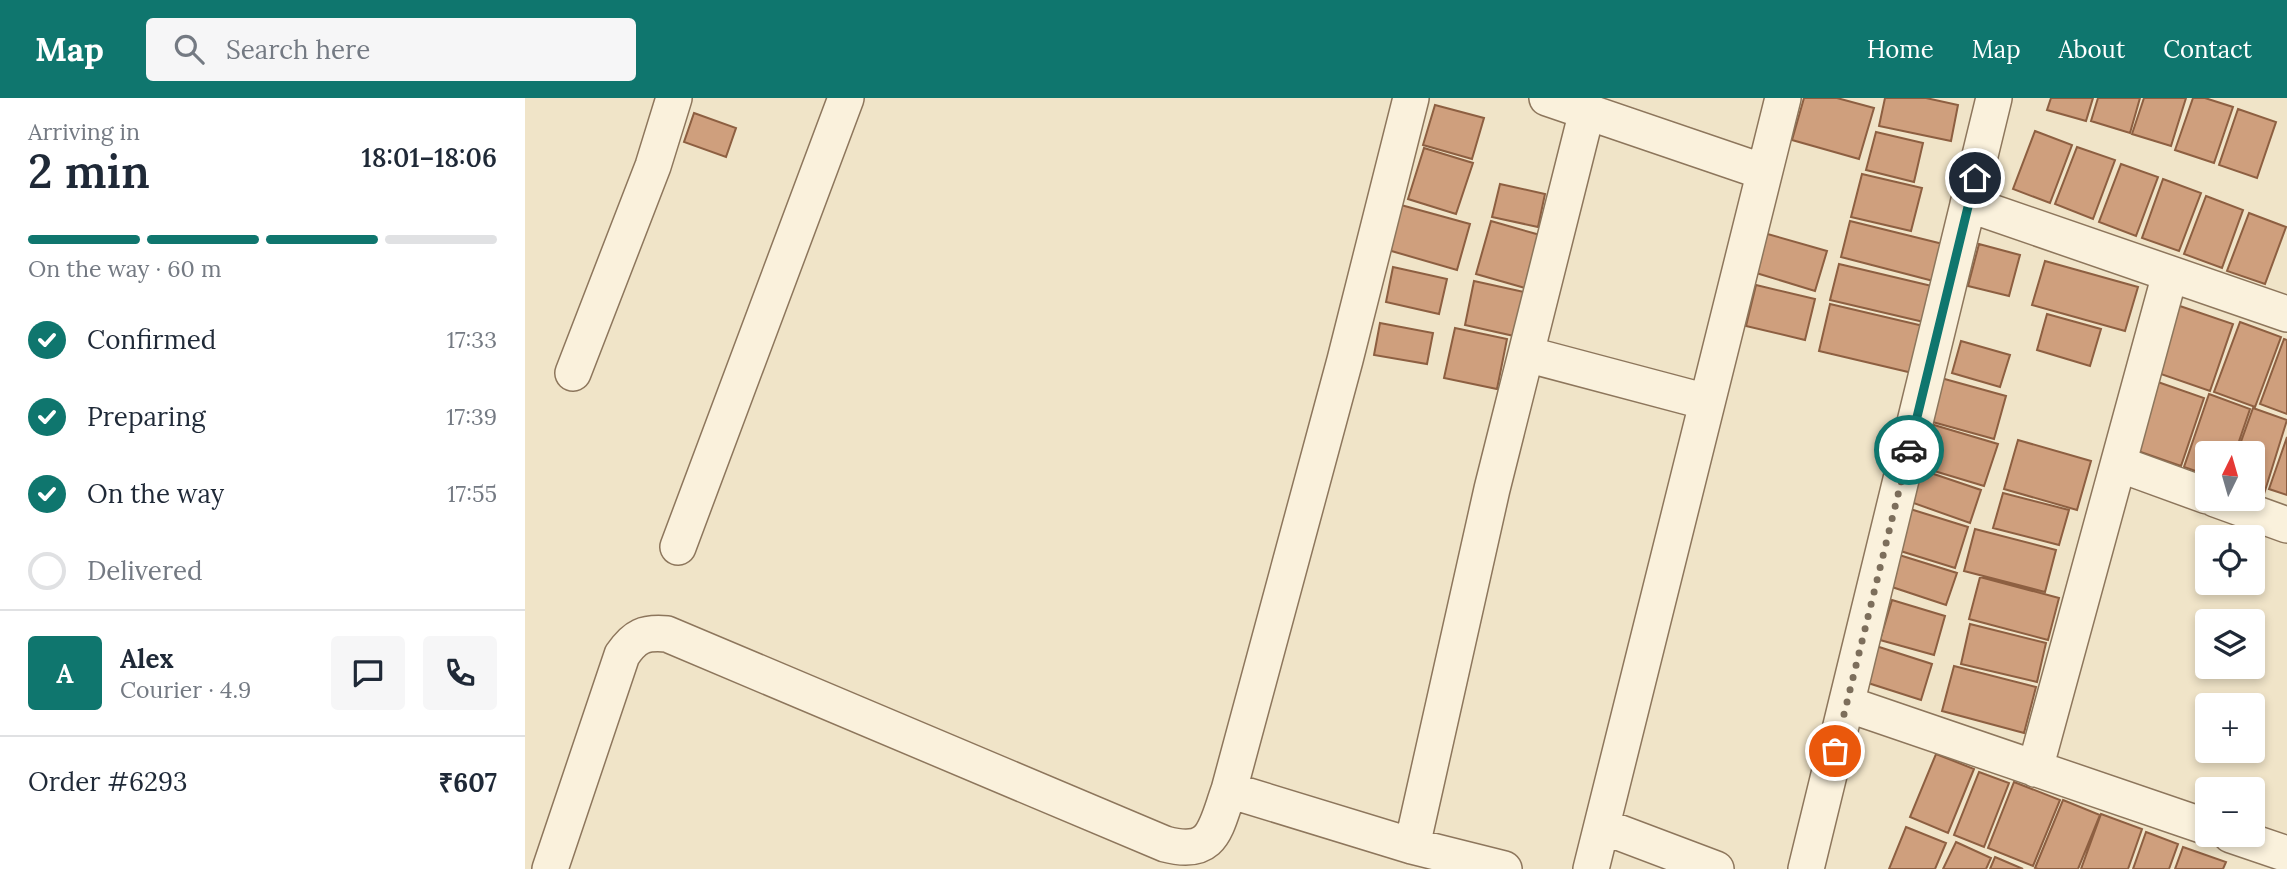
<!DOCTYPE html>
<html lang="en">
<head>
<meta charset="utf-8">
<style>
	:root { --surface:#fff; --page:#f6f6f7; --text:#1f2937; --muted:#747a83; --line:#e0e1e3; --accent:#0f766e }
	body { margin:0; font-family:Lora,serif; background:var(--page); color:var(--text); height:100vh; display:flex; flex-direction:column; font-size:26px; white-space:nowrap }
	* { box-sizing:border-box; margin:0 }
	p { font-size:23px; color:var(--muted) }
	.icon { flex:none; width:38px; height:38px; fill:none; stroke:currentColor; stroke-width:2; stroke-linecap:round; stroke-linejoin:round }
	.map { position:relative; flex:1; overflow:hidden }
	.details { display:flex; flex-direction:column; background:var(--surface); width:525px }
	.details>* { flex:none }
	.needle { width:46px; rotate:5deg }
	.buttons { position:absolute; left:1670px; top:343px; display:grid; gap:14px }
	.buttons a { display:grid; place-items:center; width:70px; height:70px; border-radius:7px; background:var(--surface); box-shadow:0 4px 10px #0003; font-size:35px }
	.pin { position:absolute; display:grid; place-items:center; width:60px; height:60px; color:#fff; margin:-30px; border:4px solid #fff; border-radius:50%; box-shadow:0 2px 7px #0007 }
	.courier { position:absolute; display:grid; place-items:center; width:70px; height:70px; margin:-35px; border:5px solid #0f766e; border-radius:50%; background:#fff; color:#222; box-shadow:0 2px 9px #0007 }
	.headline em { font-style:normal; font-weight:600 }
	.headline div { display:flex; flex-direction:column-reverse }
	.headline { display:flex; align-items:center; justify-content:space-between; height:119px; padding:0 28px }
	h1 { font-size:46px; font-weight:600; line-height:52px }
	.bar { display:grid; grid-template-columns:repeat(4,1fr); gap:10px 7px; align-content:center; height:84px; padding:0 28px }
	.bar i { height:9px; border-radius:5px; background:var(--line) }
	.bar .on { background:var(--accent) }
	.bar p { grid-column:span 4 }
	.line { display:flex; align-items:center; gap:18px; padding:0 28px; border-top:2px solid var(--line) }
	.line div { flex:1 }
	.round { display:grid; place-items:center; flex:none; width:74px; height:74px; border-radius:7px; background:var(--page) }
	ol { padding:0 28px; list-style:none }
	li { display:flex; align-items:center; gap:21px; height:77px }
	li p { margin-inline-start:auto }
	li .icon { padding:7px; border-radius:50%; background:var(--accent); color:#fff; stroke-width:4 }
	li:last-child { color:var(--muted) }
	li i { width:38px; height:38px; border:4px solid var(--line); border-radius:50% }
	header { display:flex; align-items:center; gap:42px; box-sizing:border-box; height:98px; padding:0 35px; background:var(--accent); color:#fff }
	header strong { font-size:33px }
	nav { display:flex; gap:38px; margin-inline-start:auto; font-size:24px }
	.search { width:490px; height:63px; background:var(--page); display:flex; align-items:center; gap:18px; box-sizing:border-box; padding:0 24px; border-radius:7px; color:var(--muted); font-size:26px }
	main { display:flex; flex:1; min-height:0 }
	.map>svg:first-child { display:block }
</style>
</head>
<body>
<header>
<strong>Map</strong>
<div class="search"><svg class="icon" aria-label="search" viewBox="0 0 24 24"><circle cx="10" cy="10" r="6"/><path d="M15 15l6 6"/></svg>Search here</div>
<nav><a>Home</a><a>Map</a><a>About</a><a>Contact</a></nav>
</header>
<main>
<section class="details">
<div class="headline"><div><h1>2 min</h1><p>Arriving in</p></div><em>18:01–18:06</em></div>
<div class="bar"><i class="on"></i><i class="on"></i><i class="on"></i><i></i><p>On the way · 60 m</p></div>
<ol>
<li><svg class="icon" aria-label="check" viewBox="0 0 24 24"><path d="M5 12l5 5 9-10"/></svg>Confirmed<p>17:33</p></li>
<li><svg class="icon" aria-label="check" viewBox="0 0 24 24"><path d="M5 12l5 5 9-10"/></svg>Preparing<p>17:39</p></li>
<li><svg class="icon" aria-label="check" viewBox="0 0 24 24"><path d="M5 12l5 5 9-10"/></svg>On the way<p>17:55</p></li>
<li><i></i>Delivered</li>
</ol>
<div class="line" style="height:126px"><b class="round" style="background:var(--accent);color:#fff">A</b><div><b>Alex</b><p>Courier · 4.9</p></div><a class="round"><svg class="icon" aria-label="chat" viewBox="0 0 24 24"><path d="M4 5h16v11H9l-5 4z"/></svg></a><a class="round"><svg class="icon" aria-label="phone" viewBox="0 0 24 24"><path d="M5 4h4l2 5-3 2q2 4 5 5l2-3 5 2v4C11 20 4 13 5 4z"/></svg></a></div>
<div class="line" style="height:91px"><div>Order #6293</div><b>₹607</b></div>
</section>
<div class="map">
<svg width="1762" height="771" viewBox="0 0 1762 771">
	<rect width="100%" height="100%" fill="#f0e4c8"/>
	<!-- building -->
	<path fill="#cf9f7d" stroke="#8d5f41" stroke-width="2" d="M1279,0H1312L1349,10L1334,61L1267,42Z
		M1360,0H1401L1433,7L1426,43L1354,28Z
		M1526,0H1568L1561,23L1522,12Z
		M1573,0H1615L1605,35L1566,23Z
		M1619,0H1661L1646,48L1607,36Z
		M1668,0H1680L1708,9L1689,65L1650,52Z
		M910,7L959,20L947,61L898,47Z
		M1713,11L1751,24L1732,80L1694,67Z
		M169,15L211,30L201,59L159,44Z
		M1510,33L1547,47L1525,105L1488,91Z
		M1351,34L1398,45L1389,84L1341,72Z
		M1552,49L1590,62L1568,121L1530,106Z
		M899,50L948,65L931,116L883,101Z
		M1596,66L1633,79L1611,138L1574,124Z
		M1337,76L1397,90L1386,133L1326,119Z
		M1638,81L1676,95L1654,153L1617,140Z
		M975,86L1020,96L1013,129L967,119Z
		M1681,98L1718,112L1697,170L1659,156Z
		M876,107L945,126L932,172L863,152Z
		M1724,115L1761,129L1740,186L1702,173Z
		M966,123L1015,137L1000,190L951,176Z
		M1325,123L1426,148L1416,185L1316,159Z
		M1239,135L1302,153L1290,193L1228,174Z
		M1454,146L1495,157L1484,198L1443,188Z
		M1520,163L1613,189L1600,233L1507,207Z
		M1314,166L1411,189L1403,225L1305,202Z
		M868,169L922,181L914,216L861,204Z
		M949,183L999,194L989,238L940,227Z
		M1231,187L1290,201L1280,242L1221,228Z
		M1305,206L1407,230L1396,277L1294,253Z
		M1649,206L1708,226L1685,293L1627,273Z
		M1522,216L1576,231L1565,268L1512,252Z
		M1715,224L1756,239L1730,309L1689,294Z
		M855,225L908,235L902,266L849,257Z
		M930,230L982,241L972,291L919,280Z
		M1759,241L1762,242V316L1735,306Z
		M1436,243L1485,257L1475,289L1427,275Z
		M1416,280L1481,298L1469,341L1404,323Z
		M1630,283L1679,300L1656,368L1607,351Z
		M1684,296L1725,311L1710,355H1682V377L1659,369Z
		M1728,310L1762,322L1739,396L1727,392V355H1712Z
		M1399,324L1473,346L1459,388L1386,366Z
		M1762,339V397L1744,391Z
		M1493,342L1566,363L1552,412L1479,391Z
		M1391,370L1456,392L1445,425L1380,402Z
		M1478,395L1544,412L1534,447L1468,430Z
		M1382,410L1443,429L1430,470L1369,451Z
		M1450,431L1531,452L1520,494L1439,473Z
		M1371,456L1432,475L1421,507L1361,487Z
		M1455,479L1534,500L1523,542L1444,521Z
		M1367,502L1420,518L1409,557L1355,542Z
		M1445,526L1521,545L1512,584L1436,566Z
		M1351,548L1407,566L1396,602L1340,584Z
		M1429,568L1511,589L1499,635L1417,613Z
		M1411,656L1449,671L1423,735L1385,719Z
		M1454,674L1484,685L1459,749L1429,737Z
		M1489,684L1535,702L1508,768L1463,750Z
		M1538,702L1575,717L1553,771H1513L1510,770Z
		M1576,716L1617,731L1603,771H1556Z
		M1381,729L1421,745L1410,771H1364Z
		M1621,734L1653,746L1644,771H1608Z
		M1431,744L1466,760L1461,771H1418Z
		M1658,749L1701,764L1698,771H1650Z
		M1470,759L1498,771H1465Z"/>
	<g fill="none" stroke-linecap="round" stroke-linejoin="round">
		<defs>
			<path id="minor" d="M1022,0L1239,74
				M1443,106L1762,216
				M1001,256L1182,304
				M48,275L128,68L149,0
				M1594,366L1682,398
				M1690,401L1762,427
				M153,449L321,0
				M1322,606L1682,729
				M1510,671L1645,176
				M704,692L820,262L886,0
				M1077,728L1191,771
				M1706,737L1762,756
				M887,748L967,391L1062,13
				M25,771L97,557C110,538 119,534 142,536L640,746C689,759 690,731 704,692L887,748L979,771
				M1066,771L1258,0
				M1281,771L1469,0"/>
		</defs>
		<!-- minor casing -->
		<use href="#minor" stroke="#8d765c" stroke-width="38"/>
		<!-- minor -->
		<use href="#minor" stroke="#faf1dc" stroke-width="35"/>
	</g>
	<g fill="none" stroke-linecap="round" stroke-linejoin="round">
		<!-- done -->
		<path stroke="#7c6e5b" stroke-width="7" stroke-dasharray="0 12.6" d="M1310,653L1384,352"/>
		<!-- route -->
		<path stroke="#0f766e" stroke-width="9" d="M1384,352L1450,80"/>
	</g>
</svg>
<div class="buttons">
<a><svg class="needle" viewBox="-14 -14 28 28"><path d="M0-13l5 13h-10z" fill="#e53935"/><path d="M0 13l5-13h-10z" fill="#747a83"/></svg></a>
<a><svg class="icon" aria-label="locate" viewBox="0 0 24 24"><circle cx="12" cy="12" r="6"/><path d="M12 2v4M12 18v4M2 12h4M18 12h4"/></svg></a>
<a><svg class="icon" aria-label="layers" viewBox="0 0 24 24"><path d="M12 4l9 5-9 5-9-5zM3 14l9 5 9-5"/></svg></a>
<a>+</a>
<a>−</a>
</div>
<div class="pin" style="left:1310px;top:653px;background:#ea580c"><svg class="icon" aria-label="bag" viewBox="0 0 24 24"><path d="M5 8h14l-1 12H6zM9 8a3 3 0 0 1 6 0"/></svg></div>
<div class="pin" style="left:1450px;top:80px;background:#1f2937"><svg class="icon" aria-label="home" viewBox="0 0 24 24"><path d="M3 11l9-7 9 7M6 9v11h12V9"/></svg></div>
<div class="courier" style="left:1384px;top:352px"><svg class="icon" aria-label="car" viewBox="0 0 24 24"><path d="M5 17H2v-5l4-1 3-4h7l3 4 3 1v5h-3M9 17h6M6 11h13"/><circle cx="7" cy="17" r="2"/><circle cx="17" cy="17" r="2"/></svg></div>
</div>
</main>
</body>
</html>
